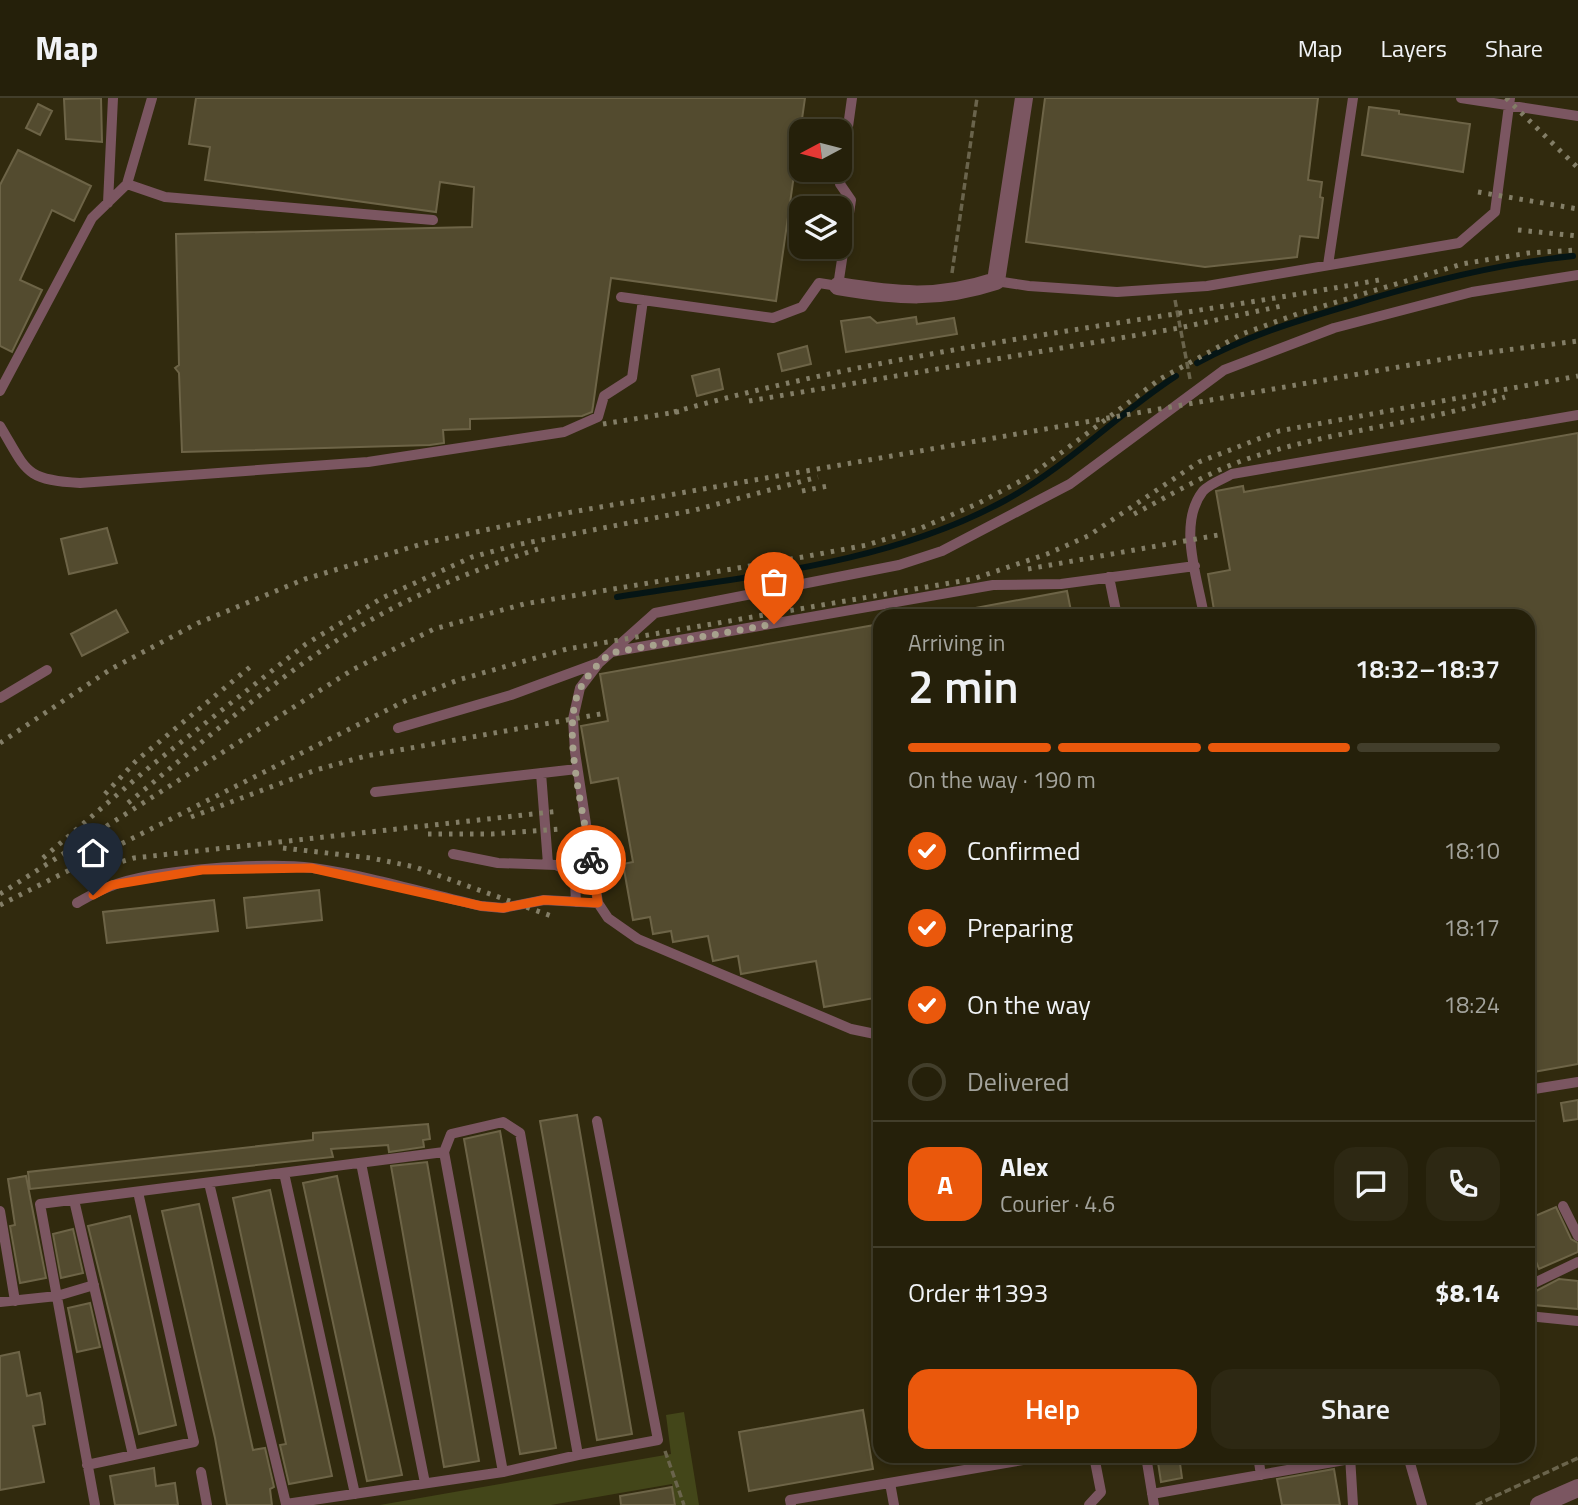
<!DOCTYPE html>
<html lang="en">
<head>
<meta charset="utf-8">
<style>
	:root { --surface:#25200a; --page:#2d2813; --text:#f1f3f6; --muted:#a3a39c; --line:#423e2b; --accent:#ea580c }
	body { margin:0; font-family:"Titillium Web",sans-serif; background:var(--page); color:var(--text); height:100vh; display:flex; flex-direction:column; font-size:26px; white-space:nowrap }
	* { box-sizing:border-box; margin:0 }
	p { font-size:23px; color:var(--muted) }
	.icon { flex:none; width:38px; height:38px; fill:none; stroke:currentColor; stroke-width:2; stroke-linecap:round; stroke-linejoin:round }
	.map { position:relative; flex:1; overflow:hidden }
	.drawer { position:absolute; left:873px; top:511px; width:662px; height:854px; display:flex; flex-direction:column; background:var(--surface); border-radius:21px; box-shadow:0 4px 10px #0003,0 0 0 2px var(--line) }
	.drawer>* { flex:none }
	.needle { width:46px; rotate:263deg }
	.fabs { position:absolute; left:789px; top:21px; display:grid; gap:14px }
	.fabs a { display:grid; place-items:center; width:63px; height:63px; border-radius:14px; background:var(--surface); box-shadow:0 4px 10px #0003,0 0 0 2px var(--line); font-size:35px }
	.pin { position:absolute; display:grid; place-items:center; width:60px; height:60px; color:#fff; margin:-72px -30px; border-radius:50% 50% 50% 0; rotate:-45deg; box-shadow:0 0 7px #0007 }
	.pin .icon { rotate:45deg }
	.courier { position:absolute; display:grid; place-items:center; width:70px; height:70px; margin:-35px; border:5px solid #ea580c; border-radius:50%; background:#fff; color:#222; box-shadow:0 2px 9px #0007 }
	.head em { font-style:normal; font-weight:600 }
	.head div { display:flex; flex-direction:column-reverse }
	.head { display:flex; align-items:center; justify-content:space-between; height:119px; padding:0 35px }
	h1 { font-size:46px; font-weight:600; line-height:52px }
	.bar { display:grid; grid-template-columns:repeat(4,1fr); gap:10px 7px; align-content:center; height:84px; padding:0 35px }
	.bar i { height:9px; border-radius:5px; background:var(--line) }
	.bar .selected { background:var(--accent) }
	.bar p { grid-column:span 4 }
	.line { display:flex; align-items:center; gap:18px; padding:0 35px; border-top:2px solid var(--line) }
	.line div { flex:1 }
	.round { display:grid; place-items:center; flex:none; width:74px; height:74px; border-radius:21px; background:var(--page) }
	ol { padding:0 35px; list-style:none }
	li { display:flex; align-items:center; gap:21px; height:77px }
	li p { margin-inline-start:auto }
	li .icon { padding:7px; border-radius:50%; background:var(--accent); color:#fff; stroke-width:4 }
	li:last-child { color:var(--muted) }
	li i { width:38px; height:38px; border:4px solid var(--line); border-radius:50% }
	.action { display:flex; gap:14px; margin-top:auto; padding:14px 35px }
	.action a { flex:1; height:80px; border-radius:21px; background:var(--accent); color:#fff; font-size:28px; font-weight:600; line-height:80px; text-align:center }
	.action a+a { background:var(--page); color:var(--text) }
	header { display:flex; align-items:center; gap:42px; box-sizing:border-box; height:98px; padding:0 35px; background:var(--surface); border-bottom:2px solid var(--line) }
	header strong { font-size:33px }
	nav { display:flex; gap:38px; margin-inline-start:auto; font-size:24px }
	.map>svg:first-child { display:block }
</style>
</head>
<body>
<header>
<strong>Map</strong>
<nav><a>Map</a><a>Layers</a><a>Share</a></nav>
</header>
<div class="map">
<svg width="1578" height="1407" viewBox="0 0 1578 1407">
	<rect width="100%" height="100%" fill="#312a0e"/>
	<!-- green -->
	<path fill="#434619" d="M684,1314L699,1407H676L672,1386L551,1407H380L671,1356L666,1317Z"/>
	<g fill="none" stroke-linecap="round" stroke-linejoin="round">
		<!-- stream -->
		<path stroke="#051515" stroke-width="6" d="M1197,265C1247,238 1293,224 1347,208C1421,185 1495,166 1573,158
			M617,499C747,478 886,467 1004,403C1067,369 1116,317 1176,278"/>
	</g>
	<!-- building -->
	<path fill="#534b2f" stroke="#6d6447" stroke-width="2" d="M101,0L102,44L66,41L64,1Z
		M196,0H805L776,203L611,180L593,308L592,314L582,318L470,321V331L443,332L444,345L430,347L182,354L179,275L175,270L179,267L176,136L472,129L474,89L440,84L436,114L205,82L210,49L189,46Z
		M1045,0H1318L1308,82L1322,84L1320,99L1323,100L1318,140L1300,138L1297,159L1205,169L1026,144Z
		M38,6L52,13L40,37L26,30Z
		M1369,9L1399,13V16L1470,26L1463,74L1362,57Z
		M18,52L91,88L74,123L52,112L20,182L42,192L12,254L0,248V87Z
		M870,219L877,225L916,219L917,226L954,220L957,236L846,254L841,223Z
		M807,248L811,266L782,273L778,256Z
		M719,271L723,291L697,298L692,278Z
		M1578,335V966L1528,975V518H1215L1208,476L1230,472L1216,393L1243,388L1244,394Z
		M107,430L117,465L69,476L61,441Z
		M1067,493L1072,518H976L975,510Z
		M116,512L128,534L82,558L71,536Z
		M880,526V899L824,909L816,863L741,876L738,858L713,863L708,838L673,844L671,833L653,836L650,819L633,822L623,766L633,764L618,680L591,685L581,628L608,623L600,576Z
		M319,792L322,822L247,830L244,800Z
		M214,802L218,833L107,845L103,814Z
		M1578,1002V1021L1564,1023L1561,1005Z
		M577,1017L632,1336L597,1342L540,1023Z
		M428,1026L430,1041L423,1042L424,1049L389,1054L388,1047L331,1051L333,1059L30,1091L28,1074L313,1042V1035Z
		M500,1033L556,1350L520,1356L464,1041Z
		M427,1064L479,1363L444,1369L391,1068Z
		M26,1078L46,1180L20,1185L10,1128L15,1127L8,1081Z
		M337,1078L402,1377L367,1383L303,1085Z
		M270,1092L332,1378L289,1386L280,1347L286,1346L233,1100Z
		M199,1106L253,1352L265,1350L274,1389L270,1391L272,1407H227L215,1340L162,1113Z
		M1556,1109L1571,1141L1578,1145V1154L1539,1171L1528,1143V1121Z
		M130,1118L176,1327L139,1336L88,1128Z
		M73,1131L83,1175L61,1180L53,1136Z
		M1559,1181L1578,1183V1211L1534,1207L1536,1193Z
		M90,1205L100,1249L77,1254L68,1210Z
		M19,1254L27,1298L40,1295L42,1305L45,1326L33,1328L44,1384L0,1392V1258Z
		M863,1312L873,1371L749,1393L739,1334Z
		M1157,1358H1179L1182,1380L1161,1384Z
		M154,1370L156,1388L175,1385L178,1407H115L110,1378Z
		M1334,1371L1340,1407H1282L1277,1381Z
		M672,1389L675,1407H621L620,1398Z"/>
	<g fill="none" stroke-linecap="round" stroke-linejoin="round">
		<!-- path -->
		<path stroke="#6a644c" stroke-width="3.5" stroke-dasharray="7 3.5" stroke-linecap="butt" d="M952,175L977,0
			M1175,202L1190,281
			M665,1353L684,1407
			M1476,1407L1578,1360"/>
		<!-- service -->
		<path stroke="#7b5661" stroke-width="10" d="M1461,0L1578,18
			M127,86L165,99L433,122
			M108,105L113,0
			M1328,167L1353,0
			M996,183L1029,188L1117,194L1207,188L1459,145L1495,114L1510,0
			M621,199L773,220L802,209L819,185L838,188L851,102L840,86L852,0
			M0,293L92,120L127,86L152,0
			M0,328C27,373 24,382 80,385L368,364L564,334L598,319L604,298L632,280L643,202
			M1109,479L1117,518
			M1204,518C1198,481 1177,426 1203,393C1209,386 1223,381 1232,376L1578,317
			M611,554L993,487L1061,486L1195,468
			M0,600L47,572
			M398,630L511,597L598,565
			M541,675L548,766
			M375,694L577,671
			M453,756L498,765L556,767L566,772L575,784L576,804
			M77,805C88,799 99,792 111,788C153,771 268,764 313,770C369,778 425,795 481,808L503,810L544,802L598,805
			M880,937L851,931L638,841L608,820L598,805L575,654L573,621L580,590L599,565L655,515L899,467L942,453L1070,386L1224,272L1334,230L1472,194L1578,177
			M1528,992L1578,984
			M444,1054L451,1036L503,1024L520,1035L578,1357L503,1374
			M361,1065L425,1385
			M284,1075L355,1396
			M74,1102L133,1357
			M1563,1108L1578,1138
			M0,1113L15,1203
			M1528,1188L1578,1164
			M0,1204L57,1198L94,1187
			M1528,1218L1578,1223
			M578,1357L658,1342L597,1023
			M1146,1358L1154,1407
			M1258,1358L1261,1377
			M1350,1358L1353,1407
			M1408,1358L1422,1407
			M87,1367L194,1344L138,1094
			M201,1374L207,1407
			M890,1385L894,1407
			M1152,1396L1350,1361
			M95,1407L40,1106L444,1054L503,1374L286,1406L209,1085
			M791,1407L790,1402L1046,1358
			M1089,1407L1101,1394L1094,1358"/>
		<!-- minor -->
		<path stroke="#7b5661" stroke-width="18" d="M838,188C898,198 938,202 996,183L1024,0"/>
		<!-- tertiary -->
		<path stroke="#7b5661" stroke-width="18" d="M1539,1407L1578,1390"/>
		<!-- rail -->
		<path stroke="#837e67" stroke-width="5" stroke-dasharray="3.5 7" stroke-linecap="butt" d="M1506,0L1578,70
			M1478,94L1578,111
			M1518,132L1578,138
			M749,303L1179,230L1286,207
			M674,314C904,249 1145,225 1379,182
			M603,326L683,313
			M802,393L828,388
			M1134,416C1171,397 1210,373 1250,360C1333,332 1421,326 1505,299
			M1028,471L1224,436
			M0,645L111,571L198,525L305,481L425,445L555,417L1074,326L1467,257L1578,243
			M105,696L136,663L250,569
			M128,705C197,649 264,589 339,541C400,502 469,473 538,451
			M191,719L316,672L366,658L606,615
			M428,736H492L561,731
			M283,750L371,760L415,769L554,819
			M43,760L152,667L306,546L382,500L472,459L516,447L695,412L818,379
			M82,775L134,760L560,713
			M0,796L352,572L434,531L524,506L803,459L867,447L921,430L977,406L1030,378L1160,281L1242,236L1297,216L1462,166L1528,155L1578,152
			M0,807L407,602L458,582L567,551L973,481L1047,456L1088,438L1199,364L1279,333L1578,278"/>
	</g>
	<g fill="none" stroke-linecap="round" stroke-linejoin="round">
		<!-- done -->
		<path stroke="#a7a28d" stroke-width="7" stroke-dasharray="0 12.6" d="M591,762C585,718 559,628 581,589C588,576 599,565 610,555L774,526"/>
		<!-- route -->
		<path stroke="#ea580c" stroke-width="9" d="M93,797L112,787L202,772L311,770L481,808L503,810L544,802L598,805L591,762"/>
	</g>
</svg>
<div class="fabs">
<a><svg class="needle" viewBox="-14 -14 28 28"><path d="M0-13l5 13h-10z" fill="#e53935"/><path d="M0 13l5-13h-10z" fill="#a3a39c"/></svg></a>
<a><svg class="icon" aria-label="layers" viewBox="0 0 24 24"><path d="M12 4l9 5-9 5-9-5zM3 14l9 5 9-5"/></svg></a>
</div>
<div class="pin" style="left:774px;top:526px;background:#ea580c"><svg class="icon" aria-label="bag" viewBox="0 0 24 24"><path d="M5 8h14l-1 12H6zM9 8a3 3 0 0 1 6 0"/></svg></div>
<div class="pin" style="left:93px;top:797px;background:#1f2937"><svg class="icon" aria-label="home" viewBox="0 0 24 24"><path d="M3 11l9-7 9 7M6 9v11h12V9"/></svg></div>
<div class="courier" style="left:591px;top:762px"><svg class="icon" aria-label="bike" viewBox="0 0 24 24"><circle cx="6" cy="16" r="4"/><circle cx="18" cy="16" r="4"/><path d="M6 16l4-8h5l3 8M10 8l3 8H6M13 5h3"/></svg></div>
<section class="drawer">
<div class="head"><div><h1>2 min</h1><p>Arriving in</p></div><em>18:32–18:37</em></div>
<div class="bar"><i class="selected"></i><i class="selected"></i><i class="selected"></i><i></i><p>On the way · 190 m</p></div>
<ol>
<li><svg class="icon" aria-label="check" viewBox="0 0 24 24"><path d="M5 12l5 5 9-10"/></svg>Confirmed<p>18:10</p></li>
<li><svg class="icon" aria-label="check" viewBox="0 0 24 24"><path d="M5 12l5 5 9-10"/></svg>Preparing<p>18:17</p></li>
<li><svg class="icon" aria-label="check" viewBox="0 0 24 24"><path d="M5 12l5 5 9-10"/></svg>On the way<p>18:24</p></li>
<li><i></i>Delivered</li>
</ol>
<div class="line" style="height:126px"><b class="round" style="background:var(--accent);color:#fff">A</b><div><b>Alex</b><p>Courier · 4.6</p></div><a class="round"><svg class="icon" aria-label="chat" viewBox="0 0 24 24"><path d="M4 5h16v11H9l-5 4z"/></svg></a><a class="round"><svg class="icon" aria-label="phone" viewBox="0 0 24 24"><path d="M5 4h4l2 5-3 2q2 4 5 5l2-3 5 2v4C11 20 4 13 5 4z"/></svg></a></div>
<div class="line" style="height:91px"><div>Order #1393</div><b>$8.14</b></div>
<div class="action"><a>Help</a><a>Share</a></div>
</section>
</div>
</body>
</html>
